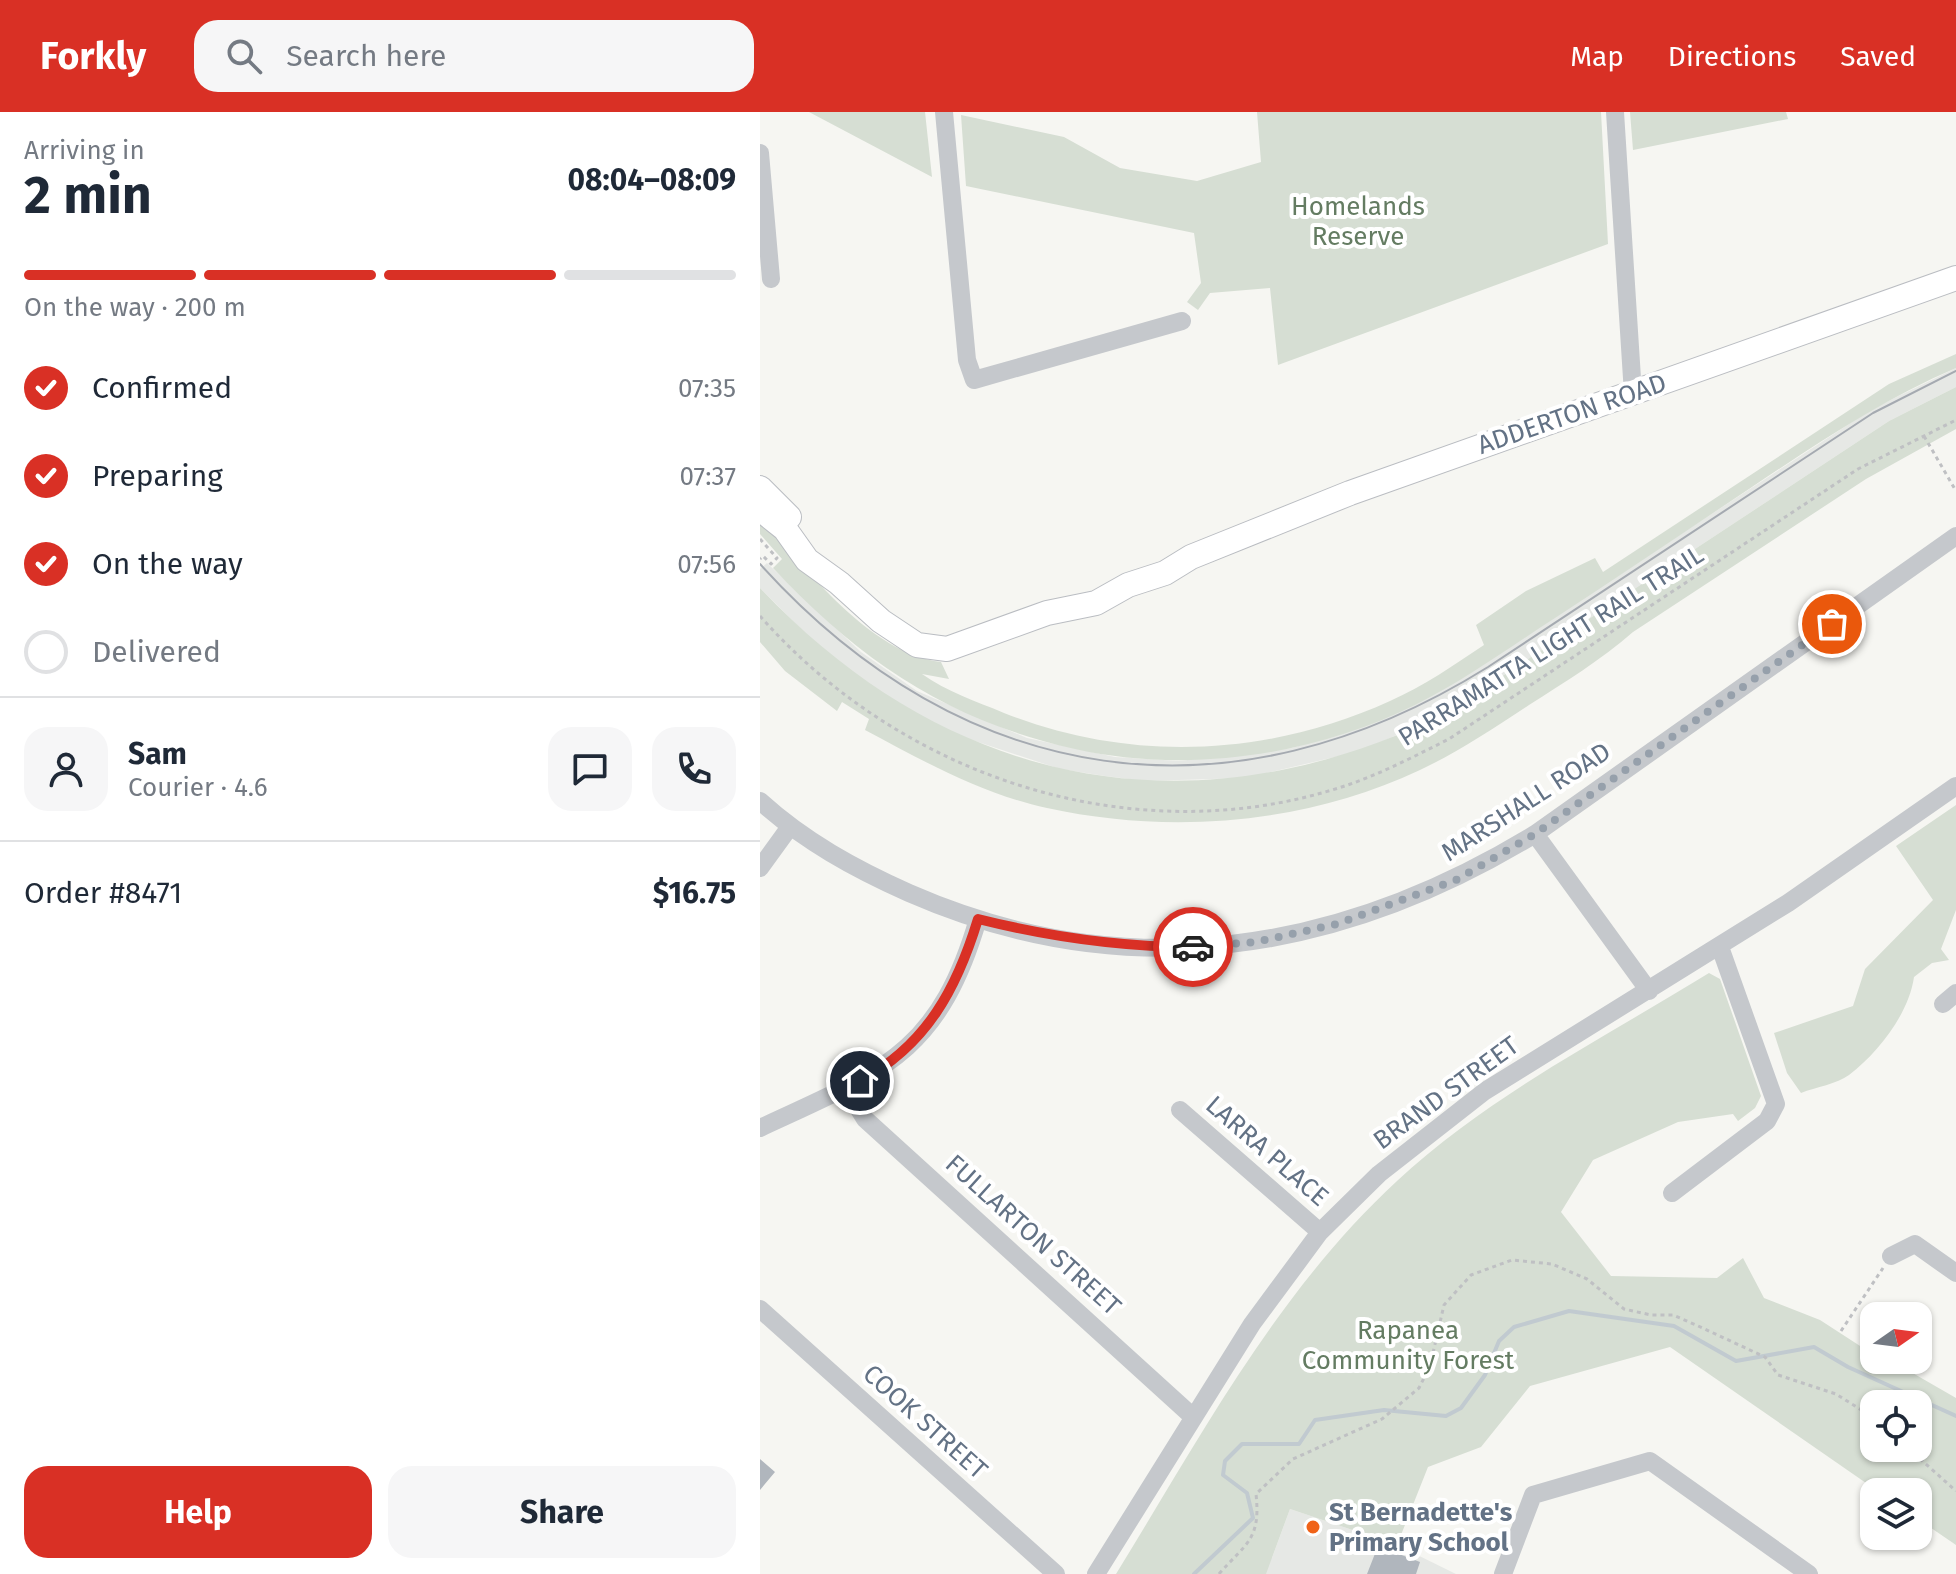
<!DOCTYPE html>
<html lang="en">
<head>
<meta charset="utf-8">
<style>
	:root { --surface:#fff; --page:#f6f6f7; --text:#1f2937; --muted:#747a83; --line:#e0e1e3; --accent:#d93025 }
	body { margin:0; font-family:"Fira Sans",sans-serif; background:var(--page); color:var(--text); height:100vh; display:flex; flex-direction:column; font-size:30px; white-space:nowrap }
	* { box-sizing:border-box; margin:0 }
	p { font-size:26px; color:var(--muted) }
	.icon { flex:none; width:44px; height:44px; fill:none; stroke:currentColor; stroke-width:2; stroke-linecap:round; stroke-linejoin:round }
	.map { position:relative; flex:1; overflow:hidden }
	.side { display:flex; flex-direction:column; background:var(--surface); width:760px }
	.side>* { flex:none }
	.needle { width:52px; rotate:76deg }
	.tools { position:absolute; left:1100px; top:1190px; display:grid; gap:16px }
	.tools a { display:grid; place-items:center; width:72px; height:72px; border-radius:16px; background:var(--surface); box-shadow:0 2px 6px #0004; font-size:40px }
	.pin { position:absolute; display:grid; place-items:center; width:68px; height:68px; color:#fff; margin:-34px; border:4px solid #fff; border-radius:50%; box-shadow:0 2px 8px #0007 }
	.courier { position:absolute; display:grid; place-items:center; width:80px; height:80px; margin:-40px; border:6px solid #d93025; border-radius:50%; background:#fff; color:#222; box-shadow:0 2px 10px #0007 }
	.summary em { font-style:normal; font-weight:700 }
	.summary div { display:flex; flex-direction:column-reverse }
	.summary { display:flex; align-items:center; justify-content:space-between; height:136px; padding:0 24px }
	h1 { font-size:52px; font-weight:700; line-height:60px }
	.bar { display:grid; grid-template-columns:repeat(4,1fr); gap:12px 8px; align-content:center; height:96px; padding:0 24px }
	.bar i { height:10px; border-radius:6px; background:var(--line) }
	.bar .selected { background:var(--accent) }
	.bar p { grid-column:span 4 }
	.line { display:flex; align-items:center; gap:20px; padding:0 24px; border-top:2px solid var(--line) }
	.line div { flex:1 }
	.round { display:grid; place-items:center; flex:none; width:84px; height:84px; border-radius:24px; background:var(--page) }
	ol { padding:0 24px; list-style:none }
	li { display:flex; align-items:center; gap:24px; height:88px }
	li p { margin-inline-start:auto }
	li .icon { padding:8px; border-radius:50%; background:var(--accent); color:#fff; stroke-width:4 }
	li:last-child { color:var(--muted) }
	li i { width:44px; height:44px; border:4px solid var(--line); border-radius:50% }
	.button { display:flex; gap:16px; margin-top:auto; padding:16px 24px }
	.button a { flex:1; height:92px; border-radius:24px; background:var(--accent); color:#fff; font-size:32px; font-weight:700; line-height:92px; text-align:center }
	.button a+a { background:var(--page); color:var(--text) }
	header { display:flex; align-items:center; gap:48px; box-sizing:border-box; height:112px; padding:0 40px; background:var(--accent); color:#fff }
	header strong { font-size:38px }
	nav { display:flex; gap:44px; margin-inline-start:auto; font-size:28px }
	.search { width:560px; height:72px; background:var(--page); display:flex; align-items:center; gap:20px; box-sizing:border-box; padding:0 28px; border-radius:24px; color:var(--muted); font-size:30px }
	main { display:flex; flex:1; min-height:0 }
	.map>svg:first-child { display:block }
</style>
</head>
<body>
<header>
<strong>Forkly</strong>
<div class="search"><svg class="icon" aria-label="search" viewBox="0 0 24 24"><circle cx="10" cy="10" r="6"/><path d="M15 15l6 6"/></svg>Search here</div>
<nav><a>Map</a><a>Directions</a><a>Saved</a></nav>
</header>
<main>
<section class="side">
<div class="summary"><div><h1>2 min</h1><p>Arriving in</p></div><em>08:04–08:09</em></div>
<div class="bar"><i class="selected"></i><i class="selected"></i><i class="selected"></i><i></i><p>On the way · 200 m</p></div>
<ol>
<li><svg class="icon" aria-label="check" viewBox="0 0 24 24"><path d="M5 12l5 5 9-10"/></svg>Confirmed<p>07:35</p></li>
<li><svg class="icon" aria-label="check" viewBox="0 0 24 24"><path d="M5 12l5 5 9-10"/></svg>Preparing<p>07:37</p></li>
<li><svg class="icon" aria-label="check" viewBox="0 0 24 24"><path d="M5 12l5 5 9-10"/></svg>On the way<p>07:56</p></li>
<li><i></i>Delivered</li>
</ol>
<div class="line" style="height:144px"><a class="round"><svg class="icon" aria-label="person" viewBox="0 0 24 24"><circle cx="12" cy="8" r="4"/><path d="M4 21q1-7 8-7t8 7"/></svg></a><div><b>Sam</b><p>Courier · 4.6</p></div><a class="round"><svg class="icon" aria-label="chat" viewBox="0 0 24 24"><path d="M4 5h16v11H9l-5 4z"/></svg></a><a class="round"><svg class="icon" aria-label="phone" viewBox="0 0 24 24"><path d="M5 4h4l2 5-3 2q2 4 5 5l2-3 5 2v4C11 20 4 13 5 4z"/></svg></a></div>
<div class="line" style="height:104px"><div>Order #8471</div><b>$16.75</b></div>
<div class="button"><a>Help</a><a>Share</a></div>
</section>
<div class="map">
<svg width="1196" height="1462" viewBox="0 0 1196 1462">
	<rect width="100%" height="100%" fill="#f6f6f2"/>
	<!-- built -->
	<path fill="#e6e8e5" d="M1196,256V275L1129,309L688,600L601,639L485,666L385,669L345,664L300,657L203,625L151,600L94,562L52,528L0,476V457L7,451L101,540L157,579L267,626L355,645L419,649L532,636L608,612L656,592L698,568L1112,297Z
		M530,1397L637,1433L696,1462H476L512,1446Z"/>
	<!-- green -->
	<path fill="#d6ded3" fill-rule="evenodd" d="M49,0H165L172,65Z
		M497,0H841L848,132L518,253L510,176L450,181L438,198L427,190L441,171L434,121L206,74L201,3L304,25L360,56L437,69L501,50Z
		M870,0H1026L1028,7L873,38Z
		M1196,242V256C1123,287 1058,331 992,375C926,419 861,463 795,506C750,535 705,568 657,592C553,644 428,662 315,637C189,609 100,549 13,456L22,447L0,422V405C46,456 109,541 181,550L189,567L162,562C187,580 216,589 244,601C370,651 507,645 630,589C664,574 694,553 724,533L716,513L766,479L835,446L843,460L1129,272Z
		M1196,275V317L1106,367L873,520C841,548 805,570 769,593C734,616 698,640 660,658C546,712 410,723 287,696C222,682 163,649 105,618L109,607L82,590L77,599L25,559L0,530V476C191,679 439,724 688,600L1129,309Z
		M1196,693V798L1181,837L1189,848L1172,851L1154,865C1149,901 1119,940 1089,963C1077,972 1056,975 1041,981L1027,961L1014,921L1093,894L1105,857L1173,788L1136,734Z
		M949,861L960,867L1001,984L995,996L978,1009L973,1002L918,1010L833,1048L801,1100L851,1164L957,1166L983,1146L1004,1186L1060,1208L1114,1243V1248L1137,1252L1196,1286V1433L1158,1407V1380H1119L910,1235L770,1274L721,1335L668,1355L637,1433L530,1397L506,1462H356C441,1324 517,1180 637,1069C728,984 844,926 949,861ZM1114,1292H1158V1336H1114Z"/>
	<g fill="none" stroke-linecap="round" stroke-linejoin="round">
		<!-- stream -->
		<path stroke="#c1cad0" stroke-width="4" d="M434,1462L493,1406L487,1381L463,1363L465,1349L482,1332H539L555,1308L624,1298L686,1304L701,1296L725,1263L739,1229L754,1215L809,1199L914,1214L976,1249L1054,1235L1088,1255L1196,1304"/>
	</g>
	<!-- building -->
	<path fill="#b0b6bd" d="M0,1347L15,1360L0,1378Z
		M618,1434L660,1450L656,1462H607Z"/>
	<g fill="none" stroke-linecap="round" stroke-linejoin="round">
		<defs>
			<path id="secondary" d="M0,376L29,405
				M0,397L25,417L47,448L79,471L121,509L157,533L187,537L287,501L336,491L368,473L405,461L431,445L590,381L1196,166"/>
		</defs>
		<!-- secondary casing -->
		<use href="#secondary" stroke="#babdc2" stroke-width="26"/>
		<!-- path -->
		<path stroke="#bfc0c3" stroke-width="3" stroke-dasharray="4 4" stroke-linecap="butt" d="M1164,324L1196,379
			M0,427L17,446L11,452L3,444L0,447
			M0,504C140,663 366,740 572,678C613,666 651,646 689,627L1098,357L1196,308
			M1081,1219L1123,1156
			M1148,1336L1196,1379
			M459,1462C486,1431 501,1428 496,1382L533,1347L622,1307L659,1276L670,1254L684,1193L711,1163L752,1148L792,1152L827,1167L864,1197L891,1203H913L936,1213L1005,1245L1018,1263L1076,1282L1114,1306"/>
		<!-- minor -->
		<path stroke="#c5c8cc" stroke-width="18" d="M184,0L207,248L214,268L422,209
			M855,0L873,282
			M0,41L11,167
			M0,689C44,729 95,757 149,781C366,876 578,842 775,722L1196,424
			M775,722L889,879
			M0,756L29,716
			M1183,892L1196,881
			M86,976L105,1007L432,1304
			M420,998L560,1120
			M0,1016C120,960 178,944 218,807
			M912,1081L1007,1009L1016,992L960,835
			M1131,1144L1155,1132L1196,1161
			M0,1197L296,1462
			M336,1462L492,1212L560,1120L619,1062L725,979L1028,791L1196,674
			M743,1462L773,1383L890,1349L1049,1462"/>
		<!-- secondary -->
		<use href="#secondary" stroke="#fff" stroke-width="24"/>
		<!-- tram -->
		<path stroke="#a5aab1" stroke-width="2" d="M0,452C204,678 470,716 728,555L1113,301L1196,259"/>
	</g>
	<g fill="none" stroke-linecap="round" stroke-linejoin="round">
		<!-- done -->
		<path stroke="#96a0ab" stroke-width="8" stroke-dasharray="0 14.4" d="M433,835L496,830L577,812L696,768L775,722L1072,512"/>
		<!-- route -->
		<path stroke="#d93025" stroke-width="10" d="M100,969C167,933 197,876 218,807C290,825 359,835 433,835"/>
	</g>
	<!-- markers -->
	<circle fill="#f06318" stroke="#fff" stroke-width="3" cx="553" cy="1415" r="8"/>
	<g text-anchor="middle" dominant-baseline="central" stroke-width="8" stroke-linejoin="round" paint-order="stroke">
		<!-- park labels -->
		<g font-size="26" fill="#647c62" stroke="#fff">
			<text x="598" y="94">Homelands<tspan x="598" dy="30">Reserve</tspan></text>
			<text x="648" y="1218">Rapanea<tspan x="648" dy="30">Community Forest</tspan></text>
		</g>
		<!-- street labels -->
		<g font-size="26" fill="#637285" stroke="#fff">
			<text transform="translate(812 302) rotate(-19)">ADDERTON ROAD</text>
			<text transform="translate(791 534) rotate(-32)">PARRAMATTA LIGHT RAIL TRAIL</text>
			<text transform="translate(766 690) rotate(-33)">MARSHALL ROAD</text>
			<text transform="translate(686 981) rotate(-36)">BRAND STREET</text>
			<text transform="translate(507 1039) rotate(41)">LARRA PLACE</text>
			<text transform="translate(273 1123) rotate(42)">FULLARTON STREET</text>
			<text transform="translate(165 1310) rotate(42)">COOK STREET</text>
		</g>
		<!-- poi labels -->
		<g font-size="26" font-weight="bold" fill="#637285" stroke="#fff" text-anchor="start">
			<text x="569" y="1400">St Bernadette's<tspan x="569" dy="30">Primary School</tspan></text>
		</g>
	</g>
</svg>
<div class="tools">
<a><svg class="needle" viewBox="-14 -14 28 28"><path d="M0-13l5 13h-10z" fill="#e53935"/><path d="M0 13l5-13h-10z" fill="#747a83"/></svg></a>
<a><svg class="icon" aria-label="locate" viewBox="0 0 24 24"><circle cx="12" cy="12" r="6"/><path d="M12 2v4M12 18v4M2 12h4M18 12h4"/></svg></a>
<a><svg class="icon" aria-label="layers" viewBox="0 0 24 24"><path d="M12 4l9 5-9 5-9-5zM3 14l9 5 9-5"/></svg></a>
</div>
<div class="pin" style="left:1072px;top:512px;background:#ea580c"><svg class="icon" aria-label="bag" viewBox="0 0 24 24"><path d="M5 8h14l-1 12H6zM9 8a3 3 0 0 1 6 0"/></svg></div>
<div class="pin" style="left:100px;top:969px;background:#1f2937"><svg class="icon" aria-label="home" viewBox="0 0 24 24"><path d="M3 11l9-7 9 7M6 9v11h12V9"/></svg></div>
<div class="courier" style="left:433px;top:835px"><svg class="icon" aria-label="car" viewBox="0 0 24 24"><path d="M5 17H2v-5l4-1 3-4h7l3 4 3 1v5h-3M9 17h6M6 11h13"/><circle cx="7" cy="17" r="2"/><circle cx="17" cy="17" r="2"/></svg></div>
</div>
</main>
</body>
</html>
